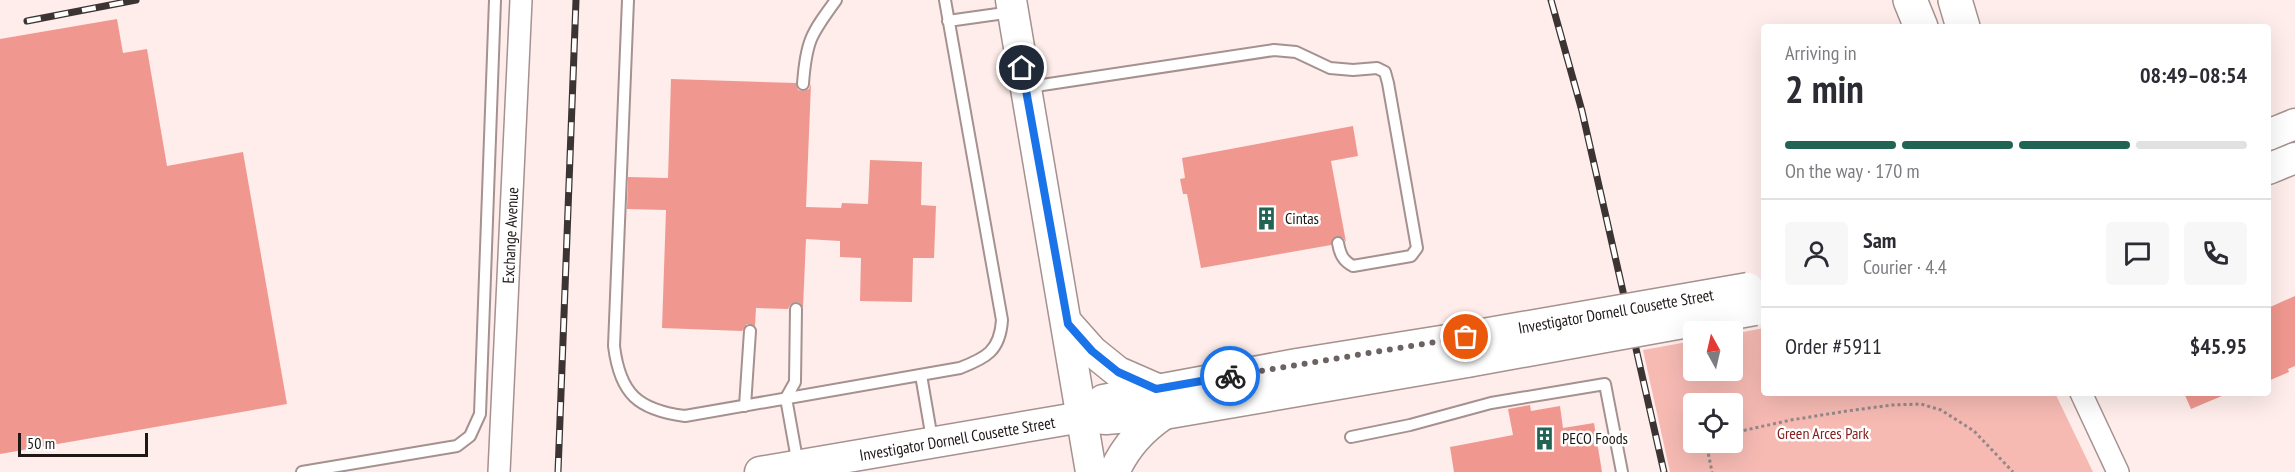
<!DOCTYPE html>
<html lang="en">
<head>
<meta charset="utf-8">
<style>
	:root { --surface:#fff; --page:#f7f7f7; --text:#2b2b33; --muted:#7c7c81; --line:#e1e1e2; --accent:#226454 }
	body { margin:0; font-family:"PT Sans Narrow",sans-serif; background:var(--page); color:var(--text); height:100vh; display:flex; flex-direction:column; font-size:22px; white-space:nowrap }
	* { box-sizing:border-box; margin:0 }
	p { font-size:20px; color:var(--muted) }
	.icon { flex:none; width:33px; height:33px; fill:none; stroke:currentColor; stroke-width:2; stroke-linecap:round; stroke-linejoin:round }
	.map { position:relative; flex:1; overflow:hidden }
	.details { position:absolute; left:1761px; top:24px; width:510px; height:372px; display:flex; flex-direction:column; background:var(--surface); border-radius:6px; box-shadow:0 6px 24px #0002 }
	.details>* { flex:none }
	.needle { width:39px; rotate:352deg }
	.fabs { position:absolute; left:1683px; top:321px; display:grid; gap:12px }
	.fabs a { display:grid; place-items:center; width:60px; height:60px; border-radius:6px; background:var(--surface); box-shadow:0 6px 24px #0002; font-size:30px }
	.scale { position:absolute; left:18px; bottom:15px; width:130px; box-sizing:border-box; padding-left:6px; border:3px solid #1e1716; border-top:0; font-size:16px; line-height:21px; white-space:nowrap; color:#1e1716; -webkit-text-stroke:4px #fff; paint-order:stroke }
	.pin { position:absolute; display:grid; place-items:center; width:51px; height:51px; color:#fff; margin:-26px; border:3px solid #fff; border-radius:50%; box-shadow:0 2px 6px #0007 }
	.courier { position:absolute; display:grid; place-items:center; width:60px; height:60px; margin:-30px; border:4px solid #1a73e8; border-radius:50%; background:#fff; color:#222; box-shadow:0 2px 8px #0007 }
	.head em { font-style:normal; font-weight:700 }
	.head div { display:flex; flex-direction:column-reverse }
	.head { display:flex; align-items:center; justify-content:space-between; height:102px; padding:0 24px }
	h1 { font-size:39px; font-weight:700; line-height:45px }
	.bar { display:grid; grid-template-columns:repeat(4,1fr); gap:9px 6px; align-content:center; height:72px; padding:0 24px }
	.bar i { height:8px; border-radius:4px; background:var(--line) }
	.bar .current { background:var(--accent) }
	.bar p { grid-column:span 4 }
	.line { display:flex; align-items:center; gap:15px; padding:0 24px; border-top:2px solid var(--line) }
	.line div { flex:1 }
	.round { display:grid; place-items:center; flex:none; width:63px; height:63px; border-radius:6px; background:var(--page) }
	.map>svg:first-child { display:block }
</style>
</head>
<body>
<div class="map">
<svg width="2295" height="472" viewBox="0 0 2295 472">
	<rect width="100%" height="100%" fill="#feedeb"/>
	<!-- green -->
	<path fill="#f6bab3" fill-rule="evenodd" d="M1764,328V393H2055L2093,472H1670L1643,350L1693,341L1694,370H1732L1733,334ZM1694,404H1732V442H1694Z"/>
	<!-- building -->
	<path fill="#f0988f" d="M117,19L123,53L147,49L167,166L243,152L287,404L0,454V39Z
		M671,79L796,83L798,90L803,91L809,89L811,84L806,207L841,208L842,203L868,204L870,160L922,162L921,205L936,206L934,258H913L912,302L860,301L861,258L840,257V241L806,239L803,308L800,303L796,302L790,305L788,309L756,308L755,326L747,324L742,331L662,328L666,210L627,209L628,177L668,178Z
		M1353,126L1358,156L1331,161L1346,242L1343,238L1337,236L1333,238L1331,245L1201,268L1187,194H1183L1180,179L1185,178L1182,158Z
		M2295,296V366L2288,369L2289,372L2268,381V308Z
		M2184,393H2229L2191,409Z
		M1530,405L1531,411L1560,406L1563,428L1594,423L1602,472H1454L1450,447L1513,435L1508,409Z"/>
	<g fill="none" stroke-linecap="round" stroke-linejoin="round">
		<defs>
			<path id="lane" d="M628,0L614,346C620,394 638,410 685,416L960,368C986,358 1000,351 1002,320L945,0
				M948,21L1012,12
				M803,84C806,41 811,34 836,0
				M1029,87L1274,50L1296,52L1330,68L1353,70L1377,68L1385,72L1388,83L1417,248L1411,256L1353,266C1343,261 1340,254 1338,243
				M796,309L795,382L786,398L798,465
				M921,375L932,439
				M745,406L750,331
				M1351,437L1410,425L1491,403L1605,384L1622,472
				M302,472L457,446L470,436L480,414L495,0"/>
			<g id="street">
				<path d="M2081,393L2118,472"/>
				<path id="s1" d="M499,472L521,0"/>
			</g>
			<g id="secondary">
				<path d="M1011,0L1091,472"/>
				<path d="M2268,135L2295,124"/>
				<path d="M2268,169L2295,158"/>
				<path d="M1068,324L1092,351L1118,372L1157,389"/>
				<path d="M1082,417L1103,400L1297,364L1466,337"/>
				<path id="s2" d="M760,472L1082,417L1106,419L1164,414L1467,362"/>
				<path d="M1114,472C1126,446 1141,430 1164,414"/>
			</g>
			<path id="highway" d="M1910,0L1921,27
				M1955,0L1963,27"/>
		</defs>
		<!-- lane casing -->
		<use href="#lane" stroke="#a5918f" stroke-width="14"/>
		<!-- street casing -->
		<use href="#street" stroke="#a5918f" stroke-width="24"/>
		<!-- secondary casing -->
		<use href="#secondary" stroke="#a5918f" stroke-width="33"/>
		<!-- highway casing -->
		<use href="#highway" stroke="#a5918f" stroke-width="36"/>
		<!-- path -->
		<path stroke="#958987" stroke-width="3" stroke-dasharray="3 3" stroke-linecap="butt" d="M1732,433L1791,420L1847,411L1892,405L1921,404L1941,410L1974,431L2013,472
			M1706,442L1712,472"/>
		<!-- lane -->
		<use href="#lane" stroke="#fff" stroke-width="10"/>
		<!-- street -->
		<use href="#street" stroke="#fff" stroke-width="21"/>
		<!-- secondary -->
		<use href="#secondary" stroke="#fff" stroke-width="30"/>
		<!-- highway -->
		<use href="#highway" stroke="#fff" stroke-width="33"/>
		<defs>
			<path id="rail" d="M1551,0L1582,111L1664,472
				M27,21L136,0
				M558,472L576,0"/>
		</defs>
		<!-- rail casing -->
		<use href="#rail" stroke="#3c3433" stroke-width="7"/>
		<!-- rail -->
		<use href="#rail" stroke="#fff" stroke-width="4.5" stroke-dasharray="14" stroke-linecap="butt"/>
		<defs>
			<g id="secondary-bridge">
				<path id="s3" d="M1466,337L1748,288"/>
				<path d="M1467,362L1755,310"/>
			</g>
		</defs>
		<!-- secondary-bridge casing -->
		<use href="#secondary-bridge" stroke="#a5918f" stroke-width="33" stroke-linecap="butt"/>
		<!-- secondary-bridge -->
		<use href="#secondary-bridge" stroke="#fff" stroke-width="30"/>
	</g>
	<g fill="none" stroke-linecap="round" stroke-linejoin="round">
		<!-- done -->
		<path stroke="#6c6261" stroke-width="6" stroke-dasharray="0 10.8" d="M1230,376L1466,337"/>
		<!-- route -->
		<path stroke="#1a73e8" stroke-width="8" d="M1022,68L1068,324L1092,351L1118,372L1156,389L1230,376"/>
	</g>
	<!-- icons -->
	<defs>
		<symbol id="building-bare" viewBox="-9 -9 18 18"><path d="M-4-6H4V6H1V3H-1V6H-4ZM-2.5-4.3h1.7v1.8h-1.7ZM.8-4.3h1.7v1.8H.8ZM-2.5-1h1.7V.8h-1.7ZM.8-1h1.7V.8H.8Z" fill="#226454" stroke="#fff" stroke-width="2.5" paint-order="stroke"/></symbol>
	</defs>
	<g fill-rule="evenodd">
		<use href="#building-bare" x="1250" y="202" width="33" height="33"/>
		<use href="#building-bare" x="1528" y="422" width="33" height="33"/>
	</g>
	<g text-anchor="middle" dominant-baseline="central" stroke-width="5" stroke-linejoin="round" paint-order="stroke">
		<!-- poi labels -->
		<g font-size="16" fill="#1e1716" stroke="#fff" text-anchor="start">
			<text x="1285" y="218">Cintas</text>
			<text x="1562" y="438">PECO Foods</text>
		</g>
		<!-- street labels -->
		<g font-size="16" fill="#1e1716" stroke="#fff">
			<text stroke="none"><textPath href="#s1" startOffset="237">Exchange Avenue</textPath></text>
			<text stroke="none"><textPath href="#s3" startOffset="152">Investigator Dornell Cousette Street</textPath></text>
			<text stroke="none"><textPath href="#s2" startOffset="200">Investigator Dornell Cousette Street</textPath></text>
		</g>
		<!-- park labels -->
		<g font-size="16" fill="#86201e" stroke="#fff">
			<text x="1823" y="433">Green Arces Park</text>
		</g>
	</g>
</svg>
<div class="fabs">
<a><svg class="needle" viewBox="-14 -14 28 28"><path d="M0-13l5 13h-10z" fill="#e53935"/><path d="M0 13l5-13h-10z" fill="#7c7c81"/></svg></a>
<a><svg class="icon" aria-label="locate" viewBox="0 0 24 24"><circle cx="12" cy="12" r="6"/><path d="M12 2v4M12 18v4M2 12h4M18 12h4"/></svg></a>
</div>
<div class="scale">50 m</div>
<div class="pin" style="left:1466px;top:337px;background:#ea580c"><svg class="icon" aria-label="bag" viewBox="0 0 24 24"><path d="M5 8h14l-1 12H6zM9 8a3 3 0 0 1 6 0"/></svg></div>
<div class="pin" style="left:1022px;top:68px;background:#1f2937"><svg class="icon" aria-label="home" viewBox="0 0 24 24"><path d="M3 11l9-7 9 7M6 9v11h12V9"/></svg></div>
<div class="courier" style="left:1230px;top:376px"><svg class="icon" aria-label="bike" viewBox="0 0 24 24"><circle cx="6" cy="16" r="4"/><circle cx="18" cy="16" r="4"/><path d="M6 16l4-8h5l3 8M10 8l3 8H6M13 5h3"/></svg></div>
<section class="details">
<div class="head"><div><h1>2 min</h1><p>Arriving in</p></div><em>08:49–08:54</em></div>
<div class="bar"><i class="current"></i><i class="current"></i><i class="current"></i><i></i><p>On the way · 170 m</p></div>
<div class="line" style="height:108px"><a class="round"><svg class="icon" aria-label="person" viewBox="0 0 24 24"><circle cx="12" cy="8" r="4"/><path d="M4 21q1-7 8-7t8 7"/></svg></a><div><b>Sam</b><p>Courier · 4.4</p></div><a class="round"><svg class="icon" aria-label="chat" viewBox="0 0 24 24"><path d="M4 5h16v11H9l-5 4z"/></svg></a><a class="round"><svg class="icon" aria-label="phone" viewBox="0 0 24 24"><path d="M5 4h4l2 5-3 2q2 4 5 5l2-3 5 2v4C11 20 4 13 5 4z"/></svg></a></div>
<div class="line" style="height:78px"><div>Order #5911</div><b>$45.95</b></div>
</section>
</div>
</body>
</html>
